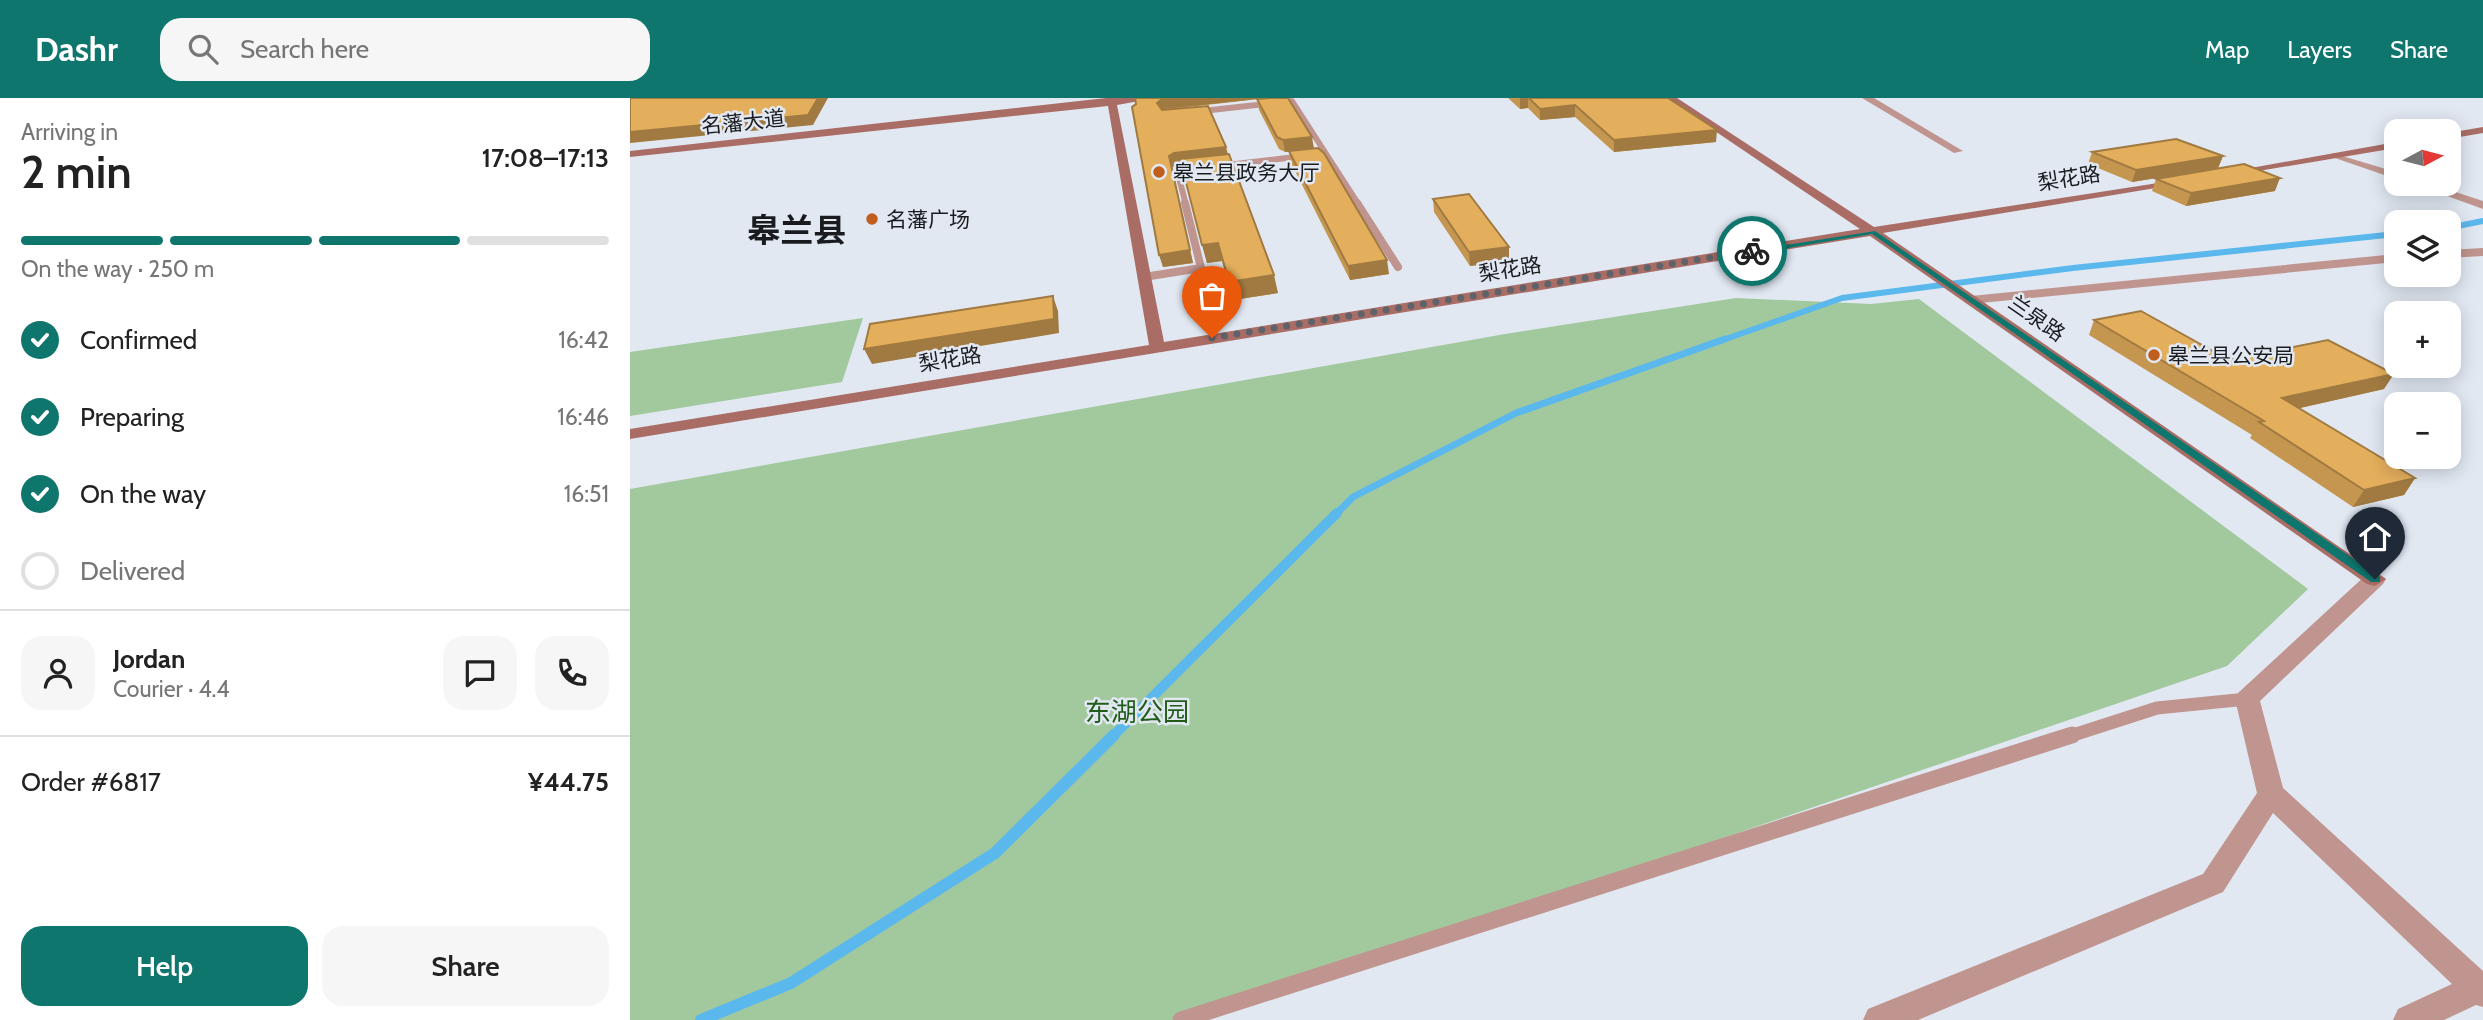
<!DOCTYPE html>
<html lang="en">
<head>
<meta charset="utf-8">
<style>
	:root { --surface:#fff; --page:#f6f6f6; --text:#222; --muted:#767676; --line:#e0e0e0; --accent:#0f766e }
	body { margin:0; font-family:Cabin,"Noto Sans SC",sans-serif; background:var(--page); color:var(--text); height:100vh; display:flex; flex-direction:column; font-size:26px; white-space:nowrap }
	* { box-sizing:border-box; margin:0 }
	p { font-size:23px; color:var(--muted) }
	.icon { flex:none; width:38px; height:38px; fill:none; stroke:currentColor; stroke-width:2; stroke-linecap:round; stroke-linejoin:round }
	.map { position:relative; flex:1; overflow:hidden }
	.panel { display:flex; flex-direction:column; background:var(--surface); width:630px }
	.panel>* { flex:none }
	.needle { width:46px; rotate:83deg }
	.tools { position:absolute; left:1754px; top:21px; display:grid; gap:14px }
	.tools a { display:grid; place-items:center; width:77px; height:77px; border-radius:14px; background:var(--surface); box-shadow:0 4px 18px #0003; font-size:35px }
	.pin { position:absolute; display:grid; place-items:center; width:60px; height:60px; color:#fff; margin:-72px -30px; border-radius:50% 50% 50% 0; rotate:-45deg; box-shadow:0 0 7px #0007 }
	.pin .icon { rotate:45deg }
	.courier { position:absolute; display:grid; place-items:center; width:70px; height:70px; margin:-35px; border:5px solid #0f766e; border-radius:50%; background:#fff; color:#222; box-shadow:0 2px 9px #0007 }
	.summary em { font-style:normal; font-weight:600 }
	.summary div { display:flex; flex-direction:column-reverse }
	.summary { display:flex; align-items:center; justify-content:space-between; height:119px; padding:0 21px }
	h1 { font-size:46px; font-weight:600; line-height:52px }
	.bar { display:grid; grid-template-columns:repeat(4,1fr); gap:10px 7px; align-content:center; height:84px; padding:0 21px }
	.bar i { height:9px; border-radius:5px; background:var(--line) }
	.bar .on { background:var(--accent) }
	.bar p { grid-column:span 4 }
	.line { display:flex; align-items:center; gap:18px; padding:0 21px; border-top:2px solid var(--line) }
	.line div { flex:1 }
	.round { display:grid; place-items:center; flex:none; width:74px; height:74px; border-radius:21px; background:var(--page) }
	ol { padding:0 21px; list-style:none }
	li { display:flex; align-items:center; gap:21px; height:77px }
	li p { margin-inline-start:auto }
	li .icon { padding:7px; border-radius:50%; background:var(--accent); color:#fff; stroke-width:4 }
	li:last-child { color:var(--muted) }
	li i { width:38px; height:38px; border:4px solid var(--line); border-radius:50% }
	.cta { display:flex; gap:14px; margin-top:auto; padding:14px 21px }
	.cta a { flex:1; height:80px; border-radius:21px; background:var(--accent); color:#fff; font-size:28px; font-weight:600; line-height:80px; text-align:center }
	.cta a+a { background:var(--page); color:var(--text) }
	header { display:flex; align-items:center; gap:42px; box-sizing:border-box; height:98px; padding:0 35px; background:var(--accent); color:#fff }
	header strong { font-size:33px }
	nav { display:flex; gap:38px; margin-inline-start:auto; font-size:24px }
	.search { width:490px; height:63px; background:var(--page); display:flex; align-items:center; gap:18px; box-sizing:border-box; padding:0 24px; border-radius:21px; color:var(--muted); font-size:26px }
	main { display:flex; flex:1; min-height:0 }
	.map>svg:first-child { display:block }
</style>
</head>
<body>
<header>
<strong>Dashr</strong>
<div class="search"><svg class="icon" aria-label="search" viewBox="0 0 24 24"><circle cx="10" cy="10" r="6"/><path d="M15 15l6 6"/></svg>Search here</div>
<nav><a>Map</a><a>Layers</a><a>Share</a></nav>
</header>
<main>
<section class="panel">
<div class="summary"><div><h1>2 min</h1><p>Arriving in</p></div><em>17:08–17:13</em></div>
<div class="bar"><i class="on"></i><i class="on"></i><i class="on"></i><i></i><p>On the way · 250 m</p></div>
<ol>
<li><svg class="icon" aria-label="check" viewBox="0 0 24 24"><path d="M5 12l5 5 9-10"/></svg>Confirmed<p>16:42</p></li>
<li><svg class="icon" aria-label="check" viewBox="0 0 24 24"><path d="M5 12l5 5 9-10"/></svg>Preparing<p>16:46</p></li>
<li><svg class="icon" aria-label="check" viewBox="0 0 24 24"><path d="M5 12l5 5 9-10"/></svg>On the way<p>16:51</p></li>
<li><i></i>Delivered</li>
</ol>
<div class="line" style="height:126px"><a class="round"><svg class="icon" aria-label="person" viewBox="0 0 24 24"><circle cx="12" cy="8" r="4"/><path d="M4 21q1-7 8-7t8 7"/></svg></a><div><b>Jordan</b><p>Courier · 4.4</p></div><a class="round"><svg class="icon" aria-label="chat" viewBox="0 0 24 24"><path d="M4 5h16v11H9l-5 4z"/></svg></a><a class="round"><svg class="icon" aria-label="phone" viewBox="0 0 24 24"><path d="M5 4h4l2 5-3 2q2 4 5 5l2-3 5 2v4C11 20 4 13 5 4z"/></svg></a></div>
<div class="line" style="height:91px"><div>Order #6817</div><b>¥44.75</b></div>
<div class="cta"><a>Help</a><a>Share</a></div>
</section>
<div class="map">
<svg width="1853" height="922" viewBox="0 0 1853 922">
	<rect width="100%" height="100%" fill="#e1e8f2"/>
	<!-- green -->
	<path fill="#a2c89d" d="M1106,200L1241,206L1289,201L1678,491L1597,568L559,922H0V391L875,236Z
		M233,220L212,284L0,318V254Z"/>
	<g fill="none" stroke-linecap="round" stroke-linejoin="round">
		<!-- stream-far3 -->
		<path stroke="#5bb8ed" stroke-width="6" d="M1818,130L1853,123
			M1090,243L1212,200L1443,170L1766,136"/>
		<!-- stream-far2 -->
		<path stroke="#5bb8ed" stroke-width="7" d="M705,417L723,399L886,315L1095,241"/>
		<!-- stream-far1 -->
		<path stroke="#5bb8ed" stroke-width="10" d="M482,639L707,415"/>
		<!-- stream -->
		<path stroke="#5bb8ed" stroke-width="12" d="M71,922L161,885L365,755L484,637"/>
		<!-- lane-far3 -->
		<path stroke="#c0958f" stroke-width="6" d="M563,14L662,3L729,107
			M588,68L674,58
			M556,107L547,72L570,70"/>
		<!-- lane-far2 -->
		<path stroke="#c0958f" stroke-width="8" d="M727,105L768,169
			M514,179L571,170L555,105"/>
		<!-- lane-far1 -->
		<path stroke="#c0958f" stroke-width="13" d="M1437,639L1527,610L1617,601"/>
		<!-- lane -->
		<path stroke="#c0958f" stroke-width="17" d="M551,922L1442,637"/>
		<!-- street -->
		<path fill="#c0958f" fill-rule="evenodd" d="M1232,0H1244L1333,53L1324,55Z
			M1702,55L1766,74V81L1702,59Z
			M1784,86H1801L1853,103V111Z
			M1853,150V158L1818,160V152Z
			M1766,156V164L1341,206L1334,202L1341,198Z
			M1745,474L1756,481L1753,486L1630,603L1653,690L1853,873V909L1846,907L1814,922H1763L1768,911L1822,886L1643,715L1593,794L1288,922H1233L1238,911L1573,776L1627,695L1605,601L1608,595L1737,476Z"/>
		<!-- secondary -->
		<path fill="#aa6d65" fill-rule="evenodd" d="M476,0H526L487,7L534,244L1230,131L1036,0H1047L1244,129L1554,81L1556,83L1550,86L1253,135L1756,481L1745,488L1737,486L1240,138L0,341V331L519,247L478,8L0,59V53Z
			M1853,29V35L1818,41V35Z
			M1766,44V50L1599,78L1593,75Z"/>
	</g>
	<!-- wall -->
	<path fill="#c49650" d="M637,0L533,12L596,49L598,56L648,195L603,202L592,163L577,165L552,66H546L542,70L563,165L533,169L506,6Z
		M878,0H1038L1086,44L984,54L945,19L910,22L898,10L890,11Z
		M627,1L684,50L759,176L720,182L661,65L659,54H655L649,51L629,12Z
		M1462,54L1593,58L1588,70L1502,84L1458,66Z
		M1526,81L1645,93L1556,108L1522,93Z
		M803,101L879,163L840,168L804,114Z
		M1464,222L1599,262L1754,291L1669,310L1785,380L1774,397L1723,409L1620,340L1622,337L1459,237Z"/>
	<!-- shaded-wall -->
	<path fill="#a07a41" d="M188,0H198L183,27L0,45V34Z
		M543,0H637L534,11L530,15L527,5L532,1Z
		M890,0H898V10L890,11Z
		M945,7V19L910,22V11Z
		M1087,32L1086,44L984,54V42Z
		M682,39L684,51L655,54L653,42Z
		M596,49L598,60L546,66L542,70L563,165L533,169L529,157L539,58L544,55Z
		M1593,58L1588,70L1502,84L1506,72Z
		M1650,80L1645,93L1556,108L1561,95Z
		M588,145L592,163L577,165L572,147Z
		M879,149V163L840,168L839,154Z
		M757,162L759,176L720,182L718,168Z
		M644,177L648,195L603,202L599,184Z
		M423,198L428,213L429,235L242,266L234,251Z
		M1764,276L1754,291L1644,316L1652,300Z
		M1785,380L1774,397L1723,409L1734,392Z"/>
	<!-- building -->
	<path fill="#e4af5d" stroke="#a07a41" stroke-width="2" d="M0,0H188L178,17L0,34Z
		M505,0H543L532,1L527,5L532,12L578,8L596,49L544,55L539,58L560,152L529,157L502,9L506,6Z
		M641,0H658L682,39L653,42L647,39L627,1Z
		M899,0H1038L1087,32L984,42L945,7L910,11Z
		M1546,41L1593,58L1506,72L1462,54Z
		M688,50L694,55L757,162L718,168L659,53Z
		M599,56L644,177L599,184L588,145L572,147L550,61Z
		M1614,66L1650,80L1561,95L1526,81Z
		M839,96L879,149L839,154L803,101Z
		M423,198L424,221L234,251L240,226Z
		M1511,213L1599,262L1698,242L1764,276L1652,300L1785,380L1734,392L1629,324L1634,323L1464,222Z"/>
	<!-- route -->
	<path fill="#0f766e" d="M1245,133L1750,479V484H1741L1242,136L1122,156L1118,153Z"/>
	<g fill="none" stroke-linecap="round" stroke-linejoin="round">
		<!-- done -->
		<path stroke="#5f6369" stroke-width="7" stroke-dasharray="0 12.6" d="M582,240L1122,153"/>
	</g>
	<!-- markers -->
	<g fill="#bf5e1d" stroke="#e1e8f2" stroke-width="2.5">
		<circle cx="529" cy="74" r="7"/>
		<circle cx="242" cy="121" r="7"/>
		<circle cx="1524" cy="257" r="7"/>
	</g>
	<g text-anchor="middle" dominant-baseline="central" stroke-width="5" stroke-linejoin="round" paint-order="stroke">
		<!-- far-street labels -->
		<g font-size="21" fill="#191b1f" stroke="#e1e8f2">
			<text transform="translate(113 24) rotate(-6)">名藩大道</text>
			<text transform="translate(1439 80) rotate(-9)">梨花路</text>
			<text transform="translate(880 171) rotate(-9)">梨花路</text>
			<text transform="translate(1407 220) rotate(35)">兰泉路</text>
			<text transform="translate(320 261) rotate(-9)">梨花路</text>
		</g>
		<!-- far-poi labels -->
		<g font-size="21" fill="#191b1f" stroke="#e1e8f2" text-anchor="start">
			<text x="543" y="74">皋兰县政务大厅</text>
			<text x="256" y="121">名藩广场</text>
			<text x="1538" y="257">皋兰县公安局</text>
		</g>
		<!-- park labels -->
		<g font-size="26" fill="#215d18" stroke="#e1e8f2">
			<text x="507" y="614">东湖公园</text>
		</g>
		<!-- far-town labels -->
		<g font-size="33" font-weight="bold" fill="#191b1f" stroke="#e1e8f2">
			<text x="167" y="132">皋兰县</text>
		</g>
	</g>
</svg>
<div class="tools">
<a><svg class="needle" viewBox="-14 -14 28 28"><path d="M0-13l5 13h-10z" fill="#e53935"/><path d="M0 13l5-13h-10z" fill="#767676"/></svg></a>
<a><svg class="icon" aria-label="layers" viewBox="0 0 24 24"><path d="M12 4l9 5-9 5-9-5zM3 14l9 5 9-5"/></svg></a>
<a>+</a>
<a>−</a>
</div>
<div class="pin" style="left:582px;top:240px;background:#ea580c"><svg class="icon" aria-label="bag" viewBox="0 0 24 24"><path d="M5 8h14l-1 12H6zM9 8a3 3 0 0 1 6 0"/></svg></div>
<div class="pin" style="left:1745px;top:481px;background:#1f2937"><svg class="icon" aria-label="home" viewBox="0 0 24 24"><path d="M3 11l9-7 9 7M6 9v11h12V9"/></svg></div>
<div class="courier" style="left:1122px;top:153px"><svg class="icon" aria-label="bike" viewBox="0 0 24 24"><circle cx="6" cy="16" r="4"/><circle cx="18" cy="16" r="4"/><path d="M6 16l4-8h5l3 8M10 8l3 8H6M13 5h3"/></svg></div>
</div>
</main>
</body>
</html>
